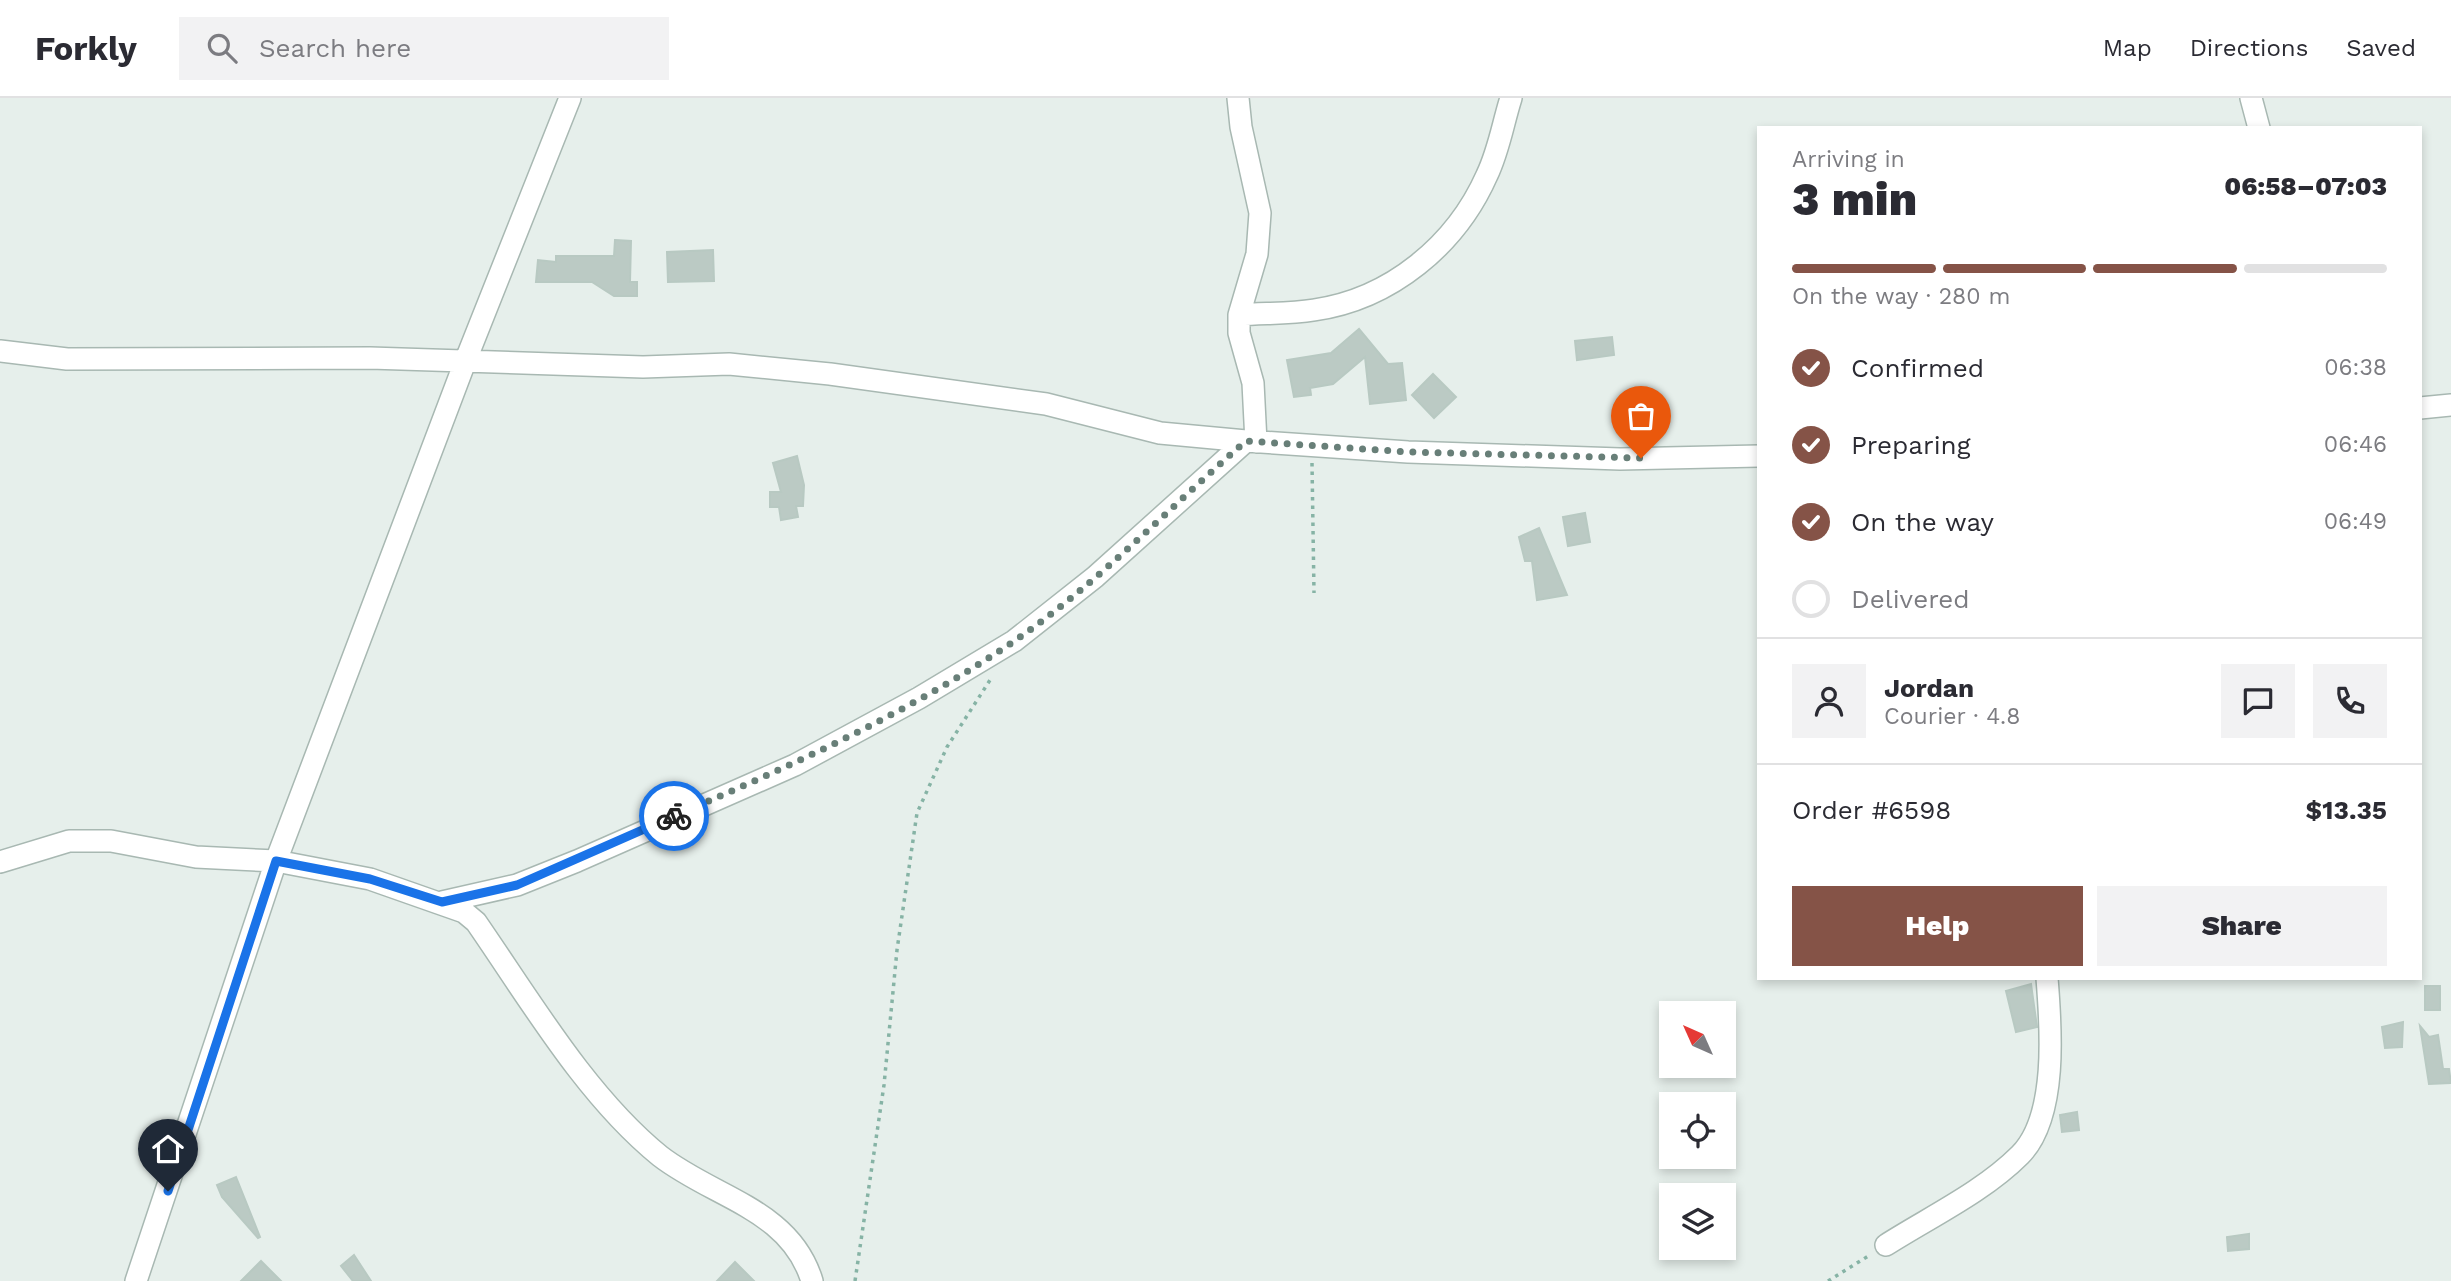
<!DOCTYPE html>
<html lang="en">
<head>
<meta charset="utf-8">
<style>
	:root { --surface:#fff; --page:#f2f2f3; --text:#2b2b33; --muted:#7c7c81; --line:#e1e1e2; --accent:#855347 }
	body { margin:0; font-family:"Work Sans",sans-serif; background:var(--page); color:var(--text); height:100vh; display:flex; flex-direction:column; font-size:26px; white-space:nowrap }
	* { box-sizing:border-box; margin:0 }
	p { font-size:23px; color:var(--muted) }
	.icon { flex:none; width:38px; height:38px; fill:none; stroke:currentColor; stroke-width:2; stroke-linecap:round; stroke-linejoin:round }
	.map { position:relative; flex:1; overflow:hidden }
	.panel { position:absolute; left:1757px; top:28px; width:665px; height:854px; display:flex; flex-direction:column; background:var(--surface); border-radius:0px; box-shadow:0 4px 10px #0003 }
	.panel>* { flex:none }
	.needle { width:46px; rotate:315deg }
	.controls { position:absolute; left:1659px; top:903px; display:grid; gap:14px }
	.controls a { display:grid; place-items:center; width:77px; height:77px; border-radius:0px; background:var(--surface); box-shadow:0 4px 10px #0003; font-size:35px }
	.pin { position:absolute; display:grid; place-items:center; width:60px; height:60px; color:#fff; margin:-72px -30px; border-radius:50% 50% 50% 0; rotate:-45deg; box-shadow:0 0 7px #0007 }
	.pin .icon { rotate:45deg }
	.courier { position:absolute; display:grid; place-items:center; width:70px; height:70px; margin:-35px; border:5px solid #1a73e8; border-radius:50%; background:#fff; color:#222; box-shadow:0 2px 9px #0007 }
	.headline em { font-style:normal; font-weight:800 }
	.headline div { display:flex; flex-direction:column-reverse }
	.headline { display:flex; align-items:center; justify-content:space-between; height:119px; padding:0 35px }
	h1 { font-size:46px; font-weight:800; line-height:52px }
	.bar { display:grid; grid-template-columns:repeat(4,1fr); gap:10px 7px; align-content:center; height:84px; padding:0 35px }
	.bar i { height:9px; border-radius:5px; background:var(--line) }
	.bar .active { background:var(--accent) }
	.bar p { grid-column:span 4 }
	.line { display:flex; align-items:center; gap:18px; padding:0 35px; border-top:2px solid var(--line) }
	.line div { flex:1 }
	.round { display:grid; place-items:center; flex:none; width:74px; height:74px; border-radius:0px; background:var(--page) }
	ol { padding:0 35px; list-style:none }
	li { display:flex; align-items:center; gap:21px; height:77px }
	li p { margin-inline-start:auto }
	li .icon { padding:7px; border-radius:50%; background:var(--accent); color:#fff; stroke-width:4 }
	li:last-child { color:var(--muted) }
	li i { width:38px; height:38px; border:4px solid var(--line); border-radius:50% }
	.button { display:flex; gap:14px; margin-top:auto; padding:14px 35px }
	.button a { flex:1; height:80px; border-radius:0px; background:var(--accent); color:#fff; font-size:28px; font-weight:800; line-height:80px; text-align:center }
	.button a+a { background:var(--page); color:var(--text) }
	header { display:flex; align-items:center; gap:42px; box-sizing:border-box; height:98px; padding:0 35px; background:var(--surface); border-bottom:2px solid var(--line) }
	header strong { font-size:33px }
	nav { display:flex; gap:38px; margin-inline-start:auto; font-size:24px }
	.search { width:490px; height:63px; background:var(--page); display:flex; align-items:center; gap:18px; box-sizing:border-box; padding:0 24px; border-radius:0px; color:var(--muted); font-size:26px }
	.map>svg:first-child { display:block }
</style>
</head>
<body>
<header>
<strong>Forkly</strong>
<div class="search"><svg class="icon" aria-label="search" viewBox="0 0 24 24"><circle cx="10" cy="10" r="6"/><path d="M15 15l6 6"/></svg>Search here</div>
<nav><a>Map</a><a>Directions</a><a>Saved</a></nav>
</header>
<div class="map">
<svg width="2451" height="1183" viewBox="0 0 2451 1183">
	<rect width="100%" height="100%" fill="#e6efeb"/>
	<!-- building -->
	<path fill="#bbcac4" stroke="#b8c9c2" stroke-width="2" d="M615,142L631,143L630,184H637V198H614L592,184H536L538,162L556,164V158H614Z
		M713,152L714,183L668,184L667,154Z
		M1359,231L1388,266L1402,265L1406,302L1370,306L1365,259L1333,286L1310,290L1311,297L1294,299L1287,262L1331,255Z
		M1612,239L1614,257L1577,262L1575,243Z
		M1433,276L1456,299L1434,320L1412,297Z
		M797,358L804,387L803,408H796L798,419L781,422L779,409H770V394H781L773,365Z
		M1585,415L1590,444L1568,448L1563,419Z
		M1539,430L1567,497L1537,502L1532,463H1525L1519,439Z
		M2031,886L2037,929L2016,934L2006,893Z
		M2425,888H2440V912H2425Z
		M2403,924L2402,949L2385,950L2382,929Z
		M2420,928L2429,939L2438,937L2443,971H2449L2451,985L2429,986Z
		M2077,1014L2079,1032L2062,1034L2060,1017Z
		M236,1079L260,1139L258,1140L222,1099L217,1087Z
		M2249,1136V1151L2228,1153L2227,1139Z
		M354,1157L371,1183H353L341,1168Z
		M261,1163L281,1183H241Z
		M735,1164L754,1183H717Z"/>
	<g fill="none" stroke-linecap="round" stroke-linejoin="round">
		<defs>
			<path id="street" d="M1238,0L1241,29L1260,115L1257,156L1239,217V235L1253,285L1256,344
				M2251,0L2259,30
				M1239,217C1264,215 1289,216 1314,212C1391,201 1456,147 1487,77C1499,52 1503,25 1511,0
				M0,253L67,261L370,260L643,269L729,266L830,276L1046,306L1160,335L1246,343L1408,354L1620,361L1759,358
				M2420,310L2451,307
				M0,764L69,743H111L196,759L276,763L370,781L464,814L476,824C530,902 586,998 660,1058C714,1100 790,1111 812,1183
				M442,804L517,787L577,763L795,667L919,600L1014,543L1095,479L1246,343
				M1886,1147C1930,1119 1983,1094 2020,1057C2058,1019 2051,929 2047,880
				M136,1183L276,763L465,264L570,0"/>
		</defs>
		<!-- street casing -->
		<use href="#street" stroke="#a8b8b2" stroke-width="24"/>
		<!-- path -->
		<path stroke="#86b3a5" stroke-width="3.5" stroke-dasharray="3.5 5" stroke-linecap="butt" d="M1312,365L1314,495
			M855,1183L884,987L897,852L917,715L947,649L992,579
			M1828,1183L1870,1157"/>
		<!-- street -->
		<use href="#street" stroke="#fff" stroke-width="21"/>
	</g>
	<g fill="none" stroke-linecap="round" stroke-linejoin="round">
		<!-- done -->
		<path stroke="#687f78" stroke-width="7" stroke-dasharray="0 12.6" d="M674,718C791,668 908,615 1013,544C1097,486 1169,410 1246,343L1408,354L1641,360"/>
		<!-- route -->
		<path stroke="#1a73e8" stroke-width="9" d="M168,1093L276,763L370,781L442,804L517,787L674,718"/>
	</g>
</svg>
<div class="controls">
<a><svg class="needle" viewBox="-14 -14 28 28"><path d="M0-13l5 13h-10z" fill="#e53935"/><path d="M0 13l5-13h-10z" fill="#7c7c81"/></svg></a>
<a><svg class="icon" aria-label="locate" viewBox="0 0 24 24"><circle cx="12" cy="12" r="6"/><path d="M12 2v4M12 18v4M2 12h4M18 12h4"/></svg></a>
<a><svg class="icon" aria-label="layers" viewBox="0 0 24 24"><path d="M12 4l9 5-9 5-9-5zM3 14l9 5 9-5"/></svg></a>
</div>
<div class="pin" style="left:1641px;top:360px;background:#ea580c"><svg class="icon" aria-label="bag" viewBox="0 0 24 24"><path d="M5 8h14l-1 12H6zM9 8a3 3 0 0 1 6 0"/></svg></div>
<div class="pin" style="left:168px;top:1093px;background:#1f2937"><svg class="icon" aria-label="home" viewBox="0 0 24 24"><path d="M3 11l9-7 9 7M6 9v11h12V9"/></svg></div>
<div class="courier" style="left:674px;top:718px"><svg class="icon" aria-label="bike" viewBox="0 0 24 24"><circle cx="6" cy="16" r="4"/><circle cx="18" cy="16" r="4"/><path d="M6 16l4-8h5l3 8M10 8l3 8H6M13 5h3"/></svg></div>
<section class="panel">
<div class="headline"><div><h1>3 min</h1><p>Arriving in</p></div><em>06:58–07:03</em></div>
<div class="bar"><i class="active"></i><i class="active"></i><i class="active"></i><i></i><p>On the way · 280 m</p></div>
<ol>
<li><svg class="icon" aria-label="check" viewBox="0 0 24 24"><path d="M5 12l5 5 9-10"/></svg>Confirmed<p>06:38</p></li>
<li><svg class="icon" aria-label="check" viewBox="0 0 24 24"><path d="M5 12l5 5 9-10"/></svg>Preparing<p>06:46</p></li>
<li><svg class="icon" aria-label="check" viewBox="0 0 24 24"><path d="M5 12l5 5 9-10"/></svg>On the way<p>06:49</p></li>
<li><i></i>Delivered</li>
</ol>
<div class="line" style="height:126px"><a class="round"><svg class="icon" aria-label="person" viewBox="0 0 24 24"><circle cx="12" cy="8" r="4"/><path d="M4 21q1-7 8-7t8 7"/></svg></a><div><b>Jordan</b><p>Courier · 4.8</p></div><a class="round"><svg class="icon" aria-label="chat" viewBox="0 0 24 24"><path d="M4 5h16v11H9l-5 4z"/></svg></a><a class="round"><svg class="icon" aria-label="phone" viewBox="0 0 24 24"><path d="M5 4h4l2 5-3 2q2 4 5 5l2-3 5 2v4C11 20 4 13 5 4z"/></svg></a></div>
<div class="line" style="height:91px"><div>Order #6598</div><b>$13.35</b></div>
<div class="button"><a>Help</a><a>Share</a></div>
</section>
</div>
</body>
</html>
